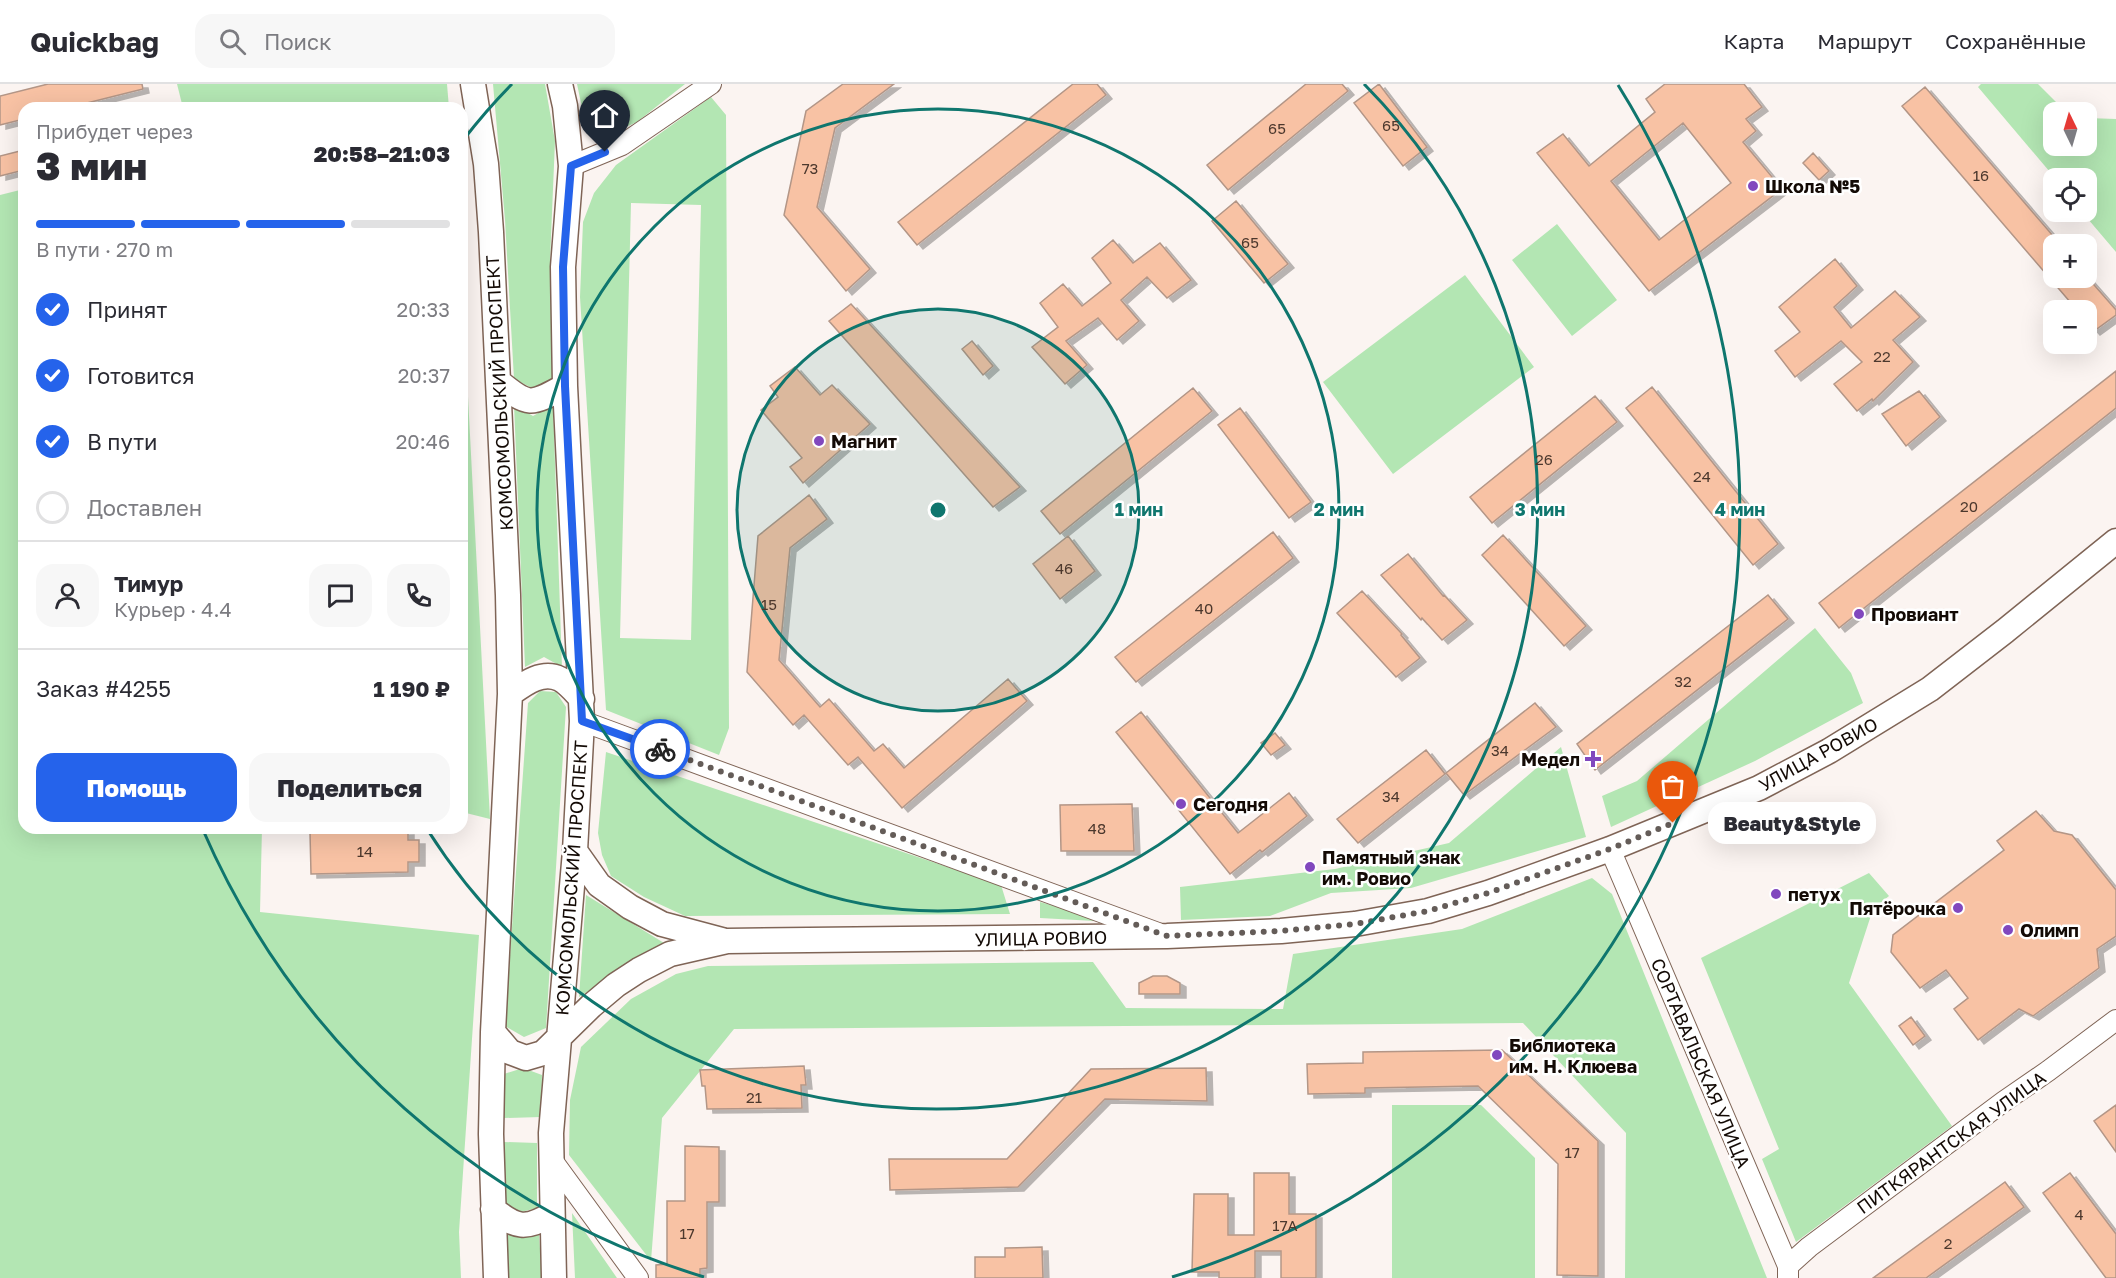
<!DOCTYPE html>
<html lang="ru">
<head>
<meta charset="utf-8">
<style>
	:root { --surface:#fff; --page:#f7f7f7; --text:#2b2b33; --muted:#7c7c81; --line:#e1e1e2; --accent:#2563eb }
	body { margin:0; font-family:"Golos Text",sans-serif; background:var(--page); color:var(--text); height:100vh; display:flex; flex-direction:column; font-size:22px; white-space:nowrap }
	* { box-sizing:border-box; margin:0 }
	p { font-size:20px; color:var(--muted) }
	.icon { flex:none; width:33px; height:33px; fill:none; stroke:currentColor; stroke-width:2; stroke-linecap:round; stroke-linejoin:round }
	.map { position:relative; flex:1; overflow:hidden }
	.panel { position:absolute; left:18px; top:18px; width:450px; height:732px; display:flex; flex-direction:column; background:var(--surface); border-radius:18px; box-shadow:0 6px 24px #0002 }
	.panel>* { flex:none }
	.needle { width:39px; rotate:355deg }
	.buttons { position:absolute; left:2043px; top:18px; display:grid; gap:12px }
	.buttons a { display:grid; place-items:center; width:54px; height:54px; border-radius:12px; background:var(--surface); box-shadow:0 6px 24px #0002; font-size:30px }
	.pin { position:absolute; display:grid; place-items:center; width:51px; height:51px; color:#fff; margin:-62px -26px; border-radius:50% 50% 50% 0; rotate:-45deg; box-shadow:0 0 6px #0007 }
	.pin .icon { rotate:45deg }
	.courier { position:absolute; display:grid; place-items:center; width:60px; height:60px; margin:-30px; border:4px solid #2563eb; border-radius:50%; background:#fff; color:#222; box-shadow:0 2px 8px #0007 }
	.bubble { position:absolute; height:42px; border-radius:18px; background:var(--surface); box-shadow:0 6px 24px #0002; font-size:20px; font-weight:800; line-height:42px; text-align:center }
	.head em { font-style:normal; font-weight:800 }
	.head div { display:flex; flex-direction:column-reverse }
	.head { display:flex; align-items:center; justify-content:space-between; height:102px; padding:0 18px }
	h1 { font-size:39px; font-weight:800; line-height:45px }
	.bar { display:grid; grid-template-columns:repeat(4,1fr); gap:9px 6px; align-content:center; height:72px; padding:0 18px }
	.bar i { height:8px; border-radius:4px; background:var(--line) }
	.bar .on { background:var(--accent) }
	.bar p { grid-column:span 4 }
	.line { display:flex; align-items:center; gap:15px; padding:0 18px; border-top:2px solid var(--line) }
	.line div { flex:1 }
	.round { display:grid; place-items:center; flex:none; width:63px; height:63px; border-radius:18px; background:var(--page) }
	ol { padding:0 18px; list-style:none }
	li { display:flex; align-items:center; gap:18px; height:66px }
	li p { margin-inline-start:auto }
	li .icon { padding:6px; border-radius:50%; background:var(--accent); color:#fff; stroke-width:4 }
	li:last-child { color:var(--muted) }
	li i { width:33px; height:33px; border:3px solid var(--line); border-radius:50% }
	.button { display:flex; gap:12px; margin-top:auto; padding:12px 18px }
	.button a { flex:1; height:69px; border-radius:18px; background:var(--accent); color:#fff; font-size:24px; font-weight:800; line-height:69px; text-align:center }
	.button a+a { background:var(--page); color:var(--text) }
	header { display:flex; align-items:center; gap:36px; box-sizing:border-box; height:84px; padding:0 30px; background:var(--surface); border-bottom:2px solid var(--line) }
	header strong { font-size:28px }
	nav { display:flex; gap:33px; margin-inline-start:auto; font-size:21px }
	.search { width:420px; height:54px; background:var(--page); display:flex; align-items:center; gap:15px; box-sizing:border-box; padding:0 21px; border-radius:18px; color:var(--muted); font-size:22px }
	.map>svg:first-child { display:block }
</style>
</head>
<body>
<header>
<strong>Quickbag</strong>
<div class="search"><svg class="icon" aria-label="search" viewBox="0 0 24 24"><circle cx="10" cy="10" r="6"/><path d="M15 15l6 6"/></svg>Поиск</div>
<nav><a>Карта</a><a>Маршрут</a><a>Сохранённые</a></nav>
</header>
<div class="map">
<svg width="2116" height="1194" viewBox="0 0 2116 1194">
	<defs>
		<filter id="shadow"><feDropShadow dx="6" dy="4" stdDeviation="0" flood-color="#0004"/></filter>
	</defs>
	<rect width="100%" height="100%" fill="#fbf4f1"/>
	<!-- green -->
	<path fill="#b3e6b3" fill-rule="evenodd" d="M177,0H447L449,24H183Z
		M493,0H545L555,57L550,177L554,293L534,305L514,295L505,136Z
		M577,0H685L637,38L608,51L590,45L582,24Z
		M1981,0H2038L2066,28H2054V62H2086L2087,34L2116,35V168L2082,128H2086V94H2055L1978,3Z
		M711,13L726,31L729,644L719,671L606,626L580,213L583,138L594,109L616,81ZM631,119L701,121L691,556L620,554Z
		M24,105V744H262L260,828L479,851L459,1148L461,1194H0V111Z
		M1557,140L1617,216L1572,252L1512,176Z
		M1465,191L1534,283L1393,390L1323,298Z
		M462,197L490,735L462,728Z
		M514,321L533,332L553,321L562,583L544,573L525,583Z
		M1815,544L1851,589L1863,619L1755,677L1611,743L1602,712L1637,697Z
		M540,607L556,608L566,623L546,944L524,953L505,942L528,619Z
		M1561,663L1586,753L1411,804L1331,809L1270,832L1181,836L1180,803L1335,785L1449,759Z
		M606,668L1001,801L1010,830L685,832L644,813L611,792L602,771L598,749Z
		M1869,789L1889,812L1873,825L1849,899L1952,1042L1796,1158L1762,1075L1779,1065L1701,874Z
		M1592,794L1612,810L1767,1194H1625L1626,1049L1523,939L734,945L662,1034L651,1177L569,1071L570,1016L581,963L631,915L676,890L708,882L1093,878L1126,924L1283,925L1293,870L1462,845Z
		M586,811L664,859L579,913Z
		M1040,818L1113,838L1040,834Z
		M523,984L542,991L541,1033L504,1034V990Z
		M1392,1021H1481L1535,1074V1194H1392Z
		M504,1058L537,1059V1124L521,1128L504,1120Z
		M572,1129L617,1194H575Z
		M503,1145L522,1154L539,1150L542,1194H506Z"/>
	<!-- building -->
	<path fill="#f8c2a4" stroke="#b39687" stroke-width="1.5" fill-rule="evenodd" filter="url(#shadow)" d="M48,0H142L143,5L67,24H24V35L0,41V12Z
		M843,0H894L835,44L817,123L870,185L846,207L784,131L806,27Z
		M1073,0H1097L1106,11L917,161L898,138Z
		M1306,0H1342L1348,7L1228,106L1207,81Z
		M1379,0L1427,63L1403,82L1354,19Z
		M1665,0H1744L1762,23L1746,35L1756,47L1743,58L1782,105L1649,207L1537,69L1563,50L1589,82L1655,28L1646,15ZM1683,39L1731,99L1659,156L1611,97Z
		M1925,3L2054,153V194H2088L2116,226V231L2094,247L2086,238V226H2077L1902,22Z
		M24,66V86L0,92V72Z
		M1813,69L1829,87L1819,96L1803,79Z
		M1236,117L1288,180L1264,199L1212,137Z
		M1113,156L1133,179L1160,159L1191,196L1167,214L1147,193L1121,216L1139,237L1117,256L1098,234L1066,257L1087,281L1065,300L1032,263L1058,243L1040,219L1063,200L1082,222L1111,199L1092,174Z
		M1835,175L1857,202L1834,223L1851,244L1895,207L1920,233L1893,256L1913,278L1873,317L1872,315L1857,327L1834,300L1862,278L1841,257L1795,293L1775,267L1800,248L1779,223Z
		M851,220L1020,403L993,423L829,237Z
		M972,257L993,282L983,291L962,265Z
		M795,283L820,311L832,301L870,340L803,399L790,383L802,374L761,326L778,313L770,302Z
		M2116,287V324L1839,544L1819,519Z
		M1652,303L1778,460L1753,481L1626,324Z
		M1193,304L1212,327L1060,450L1041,427Z
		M1919,307L1940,333L1906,362L1882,330Z
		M1595,312L1617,338L1492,439L1470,413Z
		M1240,324L1311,418L1289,434L1218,341Z
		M809,411L827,435L790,464L779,576L820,623L829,615L874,667L883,660L904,684L1008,595L1027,617L902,724L858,673L848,681L804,631L793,641L747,588L758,452Z
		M1273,448L1293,474L1136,598L1115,573Z
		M1503,451L1586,542L1564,562L1482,471Z
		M1068,452L1095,487L1060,515L1033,480Z
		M1408,470L1443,512L1444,511L1467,536L1442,556L1422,534L1421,536L1381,491Z
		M1362,507L1402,550L1401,551L1420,574L1396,593L1337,529Z
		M1768,511L1788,535L1595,686L1577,660Z
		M1535,619L1556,643L1464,711L1446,689Z
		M1141,628L1238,749L1289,709L1307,732L1262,768L1260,766L1230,790L1116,648Z
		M1275,649L1285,661L1271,671L1261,659Z
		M1426,666L1445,690L1358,759L1337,735Z
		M1132,720L1134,767H1061L1060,721Z
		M2036,727L2054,747L2072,751L2116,806V852L2097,865L2099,884L2033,932L2019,925L1978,956L1954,925L1968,914L1946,886L1920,904L1891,868L1893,851L2004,766L1997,757Z
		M408,747V756H419V778H408V788L311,790L310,749Z
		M1153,892H1167L1180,899V910H1139V899Z
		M1911,933L1925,952L1913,961L1899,942Z
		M1502,966L1598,1057V1192L1557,1191L1558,1080L1478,1002L1365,1004V1009L1308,1010L1307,980L1363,979V968Z
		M804,982L806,1001H801L802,1024L707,1025L705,1002H702L700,986Z
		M1206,984L1207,1017L1105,1015L1018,1103L890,1106L889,1075H1007L1091,985Z
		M2116,1021V1068L2094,1037Z
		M685,1062L719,1063V1118H707V1184L700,1185V1194H656V1181L667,1180V1117H685Z
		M1254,1089H1289V1130H1316V1194H1281V1167H1255V1194H1219V1188H1192L1194,1110H1228V1151H1254Z
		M2070,1089L2116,1150V1194H2106L2043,1109Z
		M2005,1098L2024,1123L1926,1194H1873Z
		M1042,1163L1043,1194H975V1173H1005V1164Z"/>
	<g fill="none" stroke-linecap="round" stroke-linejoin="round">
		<defs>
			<path id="minor" d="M571,82L622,61L711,0
				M582,637L1158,849
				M1610,765L1788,1182V1194
				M552,1076L638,1194
				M1788,1182L1809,1163L2003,1018L2048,987L2116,936"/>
			<path id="major" d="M473,0L486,80L491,148L508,511L510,610L493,948L491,1050L496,1194
				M499,298C529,323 531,321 565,302
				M510,610C524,600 542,586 560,595C568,599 576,609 582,615
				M575,767L599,801L630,823L662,840L722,856
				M493,948L510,968L526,974L543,969L591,922L616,901L639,886L670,870L727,857L1167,852L1281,847L1355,840L1428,827L1488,809L1610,765L1759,704L1829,667L1930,605L2005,547L2116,457
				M493,1125C516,1144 526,1146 552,1130
				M554,1194L551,1049L575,767L582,637L565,302L563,183L571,82L565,22L560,0"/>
		</defs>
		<!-- minor casing -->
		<use href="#minor" stroke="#7f6456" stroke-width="22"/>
		<!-- major casing -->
		<use href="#major" stroke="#7f6456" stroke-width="27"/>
		<!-- minor -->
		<use href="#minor" stroke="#fff" stroke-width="20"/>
		<!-- major -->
		<use href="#major" stroke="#fff" stroke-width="24"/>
	</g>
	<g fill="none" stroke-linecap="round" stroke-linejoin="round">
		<!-- done -->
		<path stroke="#645c58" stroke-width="6" stroke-dasharray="0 10.8" d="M660,665L1167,852L1281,847L1355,840L1428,827L1488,809L1610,765L1673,739"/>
		<!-- route -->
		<path stroke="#2563eb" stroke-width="8" d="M605,68L571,82L563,183L565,302L582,637L660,665"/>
	</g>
	<!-- distance rings -->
	<circle cx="938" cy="426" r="201" fill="#0f766e" fill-opacity=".12"/>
	<g fill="none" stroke="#0f766e" stroke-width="3">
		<circle cx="938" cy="426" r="201"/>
		<circle cx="938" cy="426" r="401"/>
		<path d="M464 55A602 602 0 0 1 512 0M1364 0A602 602 0 1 1 427 745"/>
		<path d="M704 1193A802 802 0 0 1 203 746M1618 1A802 802 0 0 1 1172 1193"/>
	</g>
	<!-- markers -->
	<g fill="#8148be" stroke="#fff" stroke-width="2">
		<circle cx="1753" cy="102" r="6"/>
		<circle cx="819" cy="357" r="6"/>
		<circle cx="1859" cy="530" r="6"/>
		<path d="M1590 666h6v6h6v6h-6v6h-6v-6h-6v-6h6z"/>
		<circle cx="1181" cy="720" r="6"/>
		<circle cx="1310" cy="783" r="6"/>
		<circle cx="1776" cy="810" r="6"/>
		<circle cx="1958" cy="824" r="6"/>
		<circle cx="2008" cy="846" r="6"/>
		<circle cx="1497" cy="971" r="6"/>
	</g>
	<g text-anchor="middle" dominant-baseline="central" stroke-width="5" stroke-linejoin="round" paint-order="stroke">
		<!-- number labels -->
		<g font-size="15" fill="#4c382d">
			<text x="1391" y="41">65</text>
			<text x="1277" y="44">65</text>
			<text x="810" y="84">73</text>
			<text x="1981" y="91">16</text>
			<text x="1250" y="158">65</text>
			<text x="1882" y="272">22</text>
			<text x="1544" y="375">26</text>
			<text x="1702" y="392">24</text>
			<text x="1969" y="422">20</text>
			<text x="1064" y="484">46</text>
			<text x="769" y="520">15</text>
			<text x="1204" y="524">40</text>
			<text x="1683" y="597">32</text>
			<text x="1500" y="666">34</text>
			<text x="1391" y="712">34</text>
			<text x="1097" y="744">48</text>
			<text x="365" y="767">14</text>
			<text x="754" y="1013">21</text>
			<text x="1572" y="1068">17</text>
			<text x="2079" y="1130">4</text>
			<text x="1285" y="1141">17А</text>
			<text x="687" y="1149">17</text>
			<text x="1948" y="1159">2</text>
		</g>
		<!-- poi labels -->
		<g font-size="18" font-weight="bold" fill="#130a05" stroke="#fff" text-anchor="start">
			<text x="1765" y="102">Школа №5</text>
			<text x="831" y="357">Магнит</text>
			<text x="1871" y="530">Провиант</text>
			<text x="1580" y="675" text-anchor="end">Медел</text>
			<text x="1193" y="720">Сегодня</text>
			<text x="1322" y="773">Памятный знак<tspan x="1322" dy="21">им. Ровио</tspan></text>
			<text x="1788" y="810">петух</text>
			<text x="1946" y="824" text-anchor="end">Пятёрочка</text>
			<text x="2020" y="846">Олимп</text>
			<text x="1509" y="961">Библиотека<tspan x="1509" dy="21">им. Н. Клюева</tspan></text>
		</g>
		<!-- street labels -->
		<g font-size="18" fill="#130a05" stroke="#fff">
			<text transform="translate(499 309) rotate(-93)">КОМСОМОЛЬСКИЙ ПРОСПЕКТ</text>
			<text transform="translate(1818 670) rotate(-29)">УЛИЦА РОВИО</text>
			<text transform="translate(571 794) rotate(-86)">КОМСОМОЛЬСКИЙ ПРОСПЕКТ</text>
			<text transform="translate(1041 854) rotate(-1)">УЛИЦА РОВИО</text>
			<text transform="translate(1701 979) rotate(67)">СОРТАВАЛЬСКАЯ УЛИЦА</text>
			<text transform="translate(1951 1058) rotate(-36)">ПИТКЯРАНТСКАЯ УЛИЦА</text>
		</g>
	</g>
	<circle cx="938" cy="426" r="9" fill="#0f766e" stroke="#fff" stroke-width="3"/>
	<g font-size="18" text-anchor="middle" font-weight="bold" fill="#0f766e" stroke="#fff" stroke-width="5" stroke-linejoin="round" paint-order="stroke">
		<text x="1139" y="432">1 мин</text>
		<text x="1339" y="432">2 мин</text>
		<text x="1540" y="432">3 мин</text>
		<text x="1740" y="432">4 мин</text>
	</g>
</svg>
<div class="buttons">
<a><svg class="needle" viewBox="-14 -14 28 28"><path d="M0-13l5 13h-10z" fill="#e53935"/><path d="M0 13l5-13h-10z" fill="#7c7c81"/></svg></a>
<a><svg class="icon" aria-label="locate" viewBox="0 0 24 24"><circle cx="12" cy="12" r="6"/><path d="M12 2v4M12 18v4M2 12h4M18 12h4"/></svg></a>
<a>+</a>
<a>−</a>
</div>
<div class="pin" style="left:1673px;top:739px;background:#ea580c"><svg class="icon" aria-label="bag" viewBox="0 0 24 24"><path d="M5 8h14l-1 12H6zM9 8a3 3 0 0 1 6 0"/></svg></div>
<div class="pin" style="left:605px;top:68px;background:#1f2937"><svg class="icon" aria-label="home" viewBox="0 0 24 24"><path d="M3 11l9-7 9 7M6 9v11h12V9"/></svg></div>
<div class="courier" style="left:660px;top:665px"><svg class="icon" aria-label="bike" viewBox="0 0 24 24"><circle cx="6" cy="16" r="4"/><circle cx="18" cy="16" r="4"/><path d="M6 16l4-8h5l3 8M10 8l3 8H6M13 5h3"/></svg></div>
<div class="bubble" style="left:1708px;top:718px;width:168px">Beauty&amp;Style</div>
<section class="panel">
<div class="head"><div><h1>3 мин</h1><p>Прибудет через</p></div><em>20:58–21:03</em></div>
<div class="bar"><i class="on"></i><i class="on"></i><i class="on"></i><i></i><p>В пути · 270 m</p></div>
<ol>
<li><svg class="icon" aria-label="check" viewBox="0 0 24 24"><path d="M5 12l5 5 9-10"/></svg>Принят<p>20:33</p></li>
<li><svg class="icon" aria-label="check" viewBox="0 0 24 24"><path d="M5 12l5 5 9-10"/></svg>Готовится<p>20:37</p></li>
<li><svg class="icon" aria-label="check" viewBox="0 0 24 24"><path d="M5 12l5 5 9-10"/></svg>В пути<p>20:46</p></li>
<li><i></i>Доставлен</li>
</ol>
<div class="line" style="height:108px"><a class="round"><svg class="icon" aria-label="person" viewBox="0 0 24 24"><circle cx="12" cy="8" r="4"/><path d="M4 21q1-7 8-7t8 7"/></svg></a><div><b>Тимур</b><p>Курьер · 4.4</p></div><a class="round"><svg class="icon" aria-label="chat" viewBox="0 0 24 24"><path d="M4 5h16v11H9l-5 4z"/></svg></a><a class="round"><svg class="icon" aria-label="phone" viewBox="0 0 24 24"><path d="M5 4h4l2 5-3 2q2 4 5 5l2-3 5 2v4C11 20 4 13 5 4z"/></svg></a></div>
<div class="line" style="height:78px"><div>Заказ #4255</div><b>1 190 ₽</b></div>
<div class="button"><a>Помощь</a><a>Поделиться</a></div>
</section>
</div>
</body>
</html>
